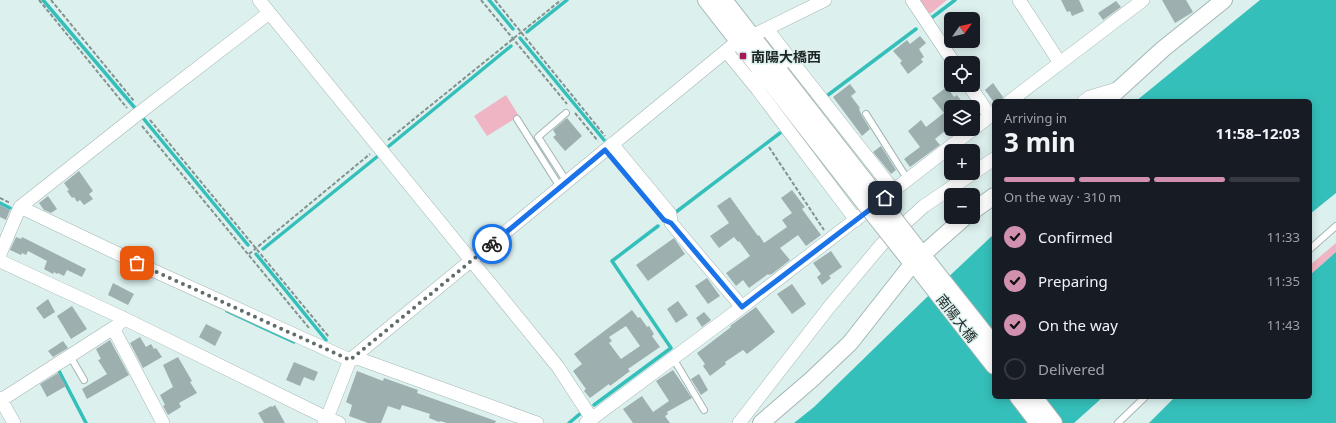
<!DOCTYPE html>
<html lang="en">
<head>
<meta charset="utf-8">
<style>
	:root { --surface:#171b24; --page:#242831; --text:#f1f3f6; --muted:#9ea1a6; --line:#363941; --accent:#d090ae }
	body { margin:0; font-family:"Noto Sans","Noto Sans JP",sans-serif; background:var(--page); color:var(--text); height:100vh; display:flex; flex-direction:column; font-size:15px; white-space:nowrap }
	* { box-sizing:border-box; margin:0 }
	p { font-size:13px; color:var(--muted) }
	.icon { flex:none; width:22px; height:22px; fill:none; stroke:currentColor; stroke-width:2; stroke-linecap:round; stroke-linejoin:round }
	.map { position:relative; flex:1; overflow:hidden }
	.panel { position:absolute; left:992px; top:99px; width:320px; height:300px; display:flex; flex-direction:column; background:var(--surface); border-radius:6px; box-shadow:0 2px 10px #0003 }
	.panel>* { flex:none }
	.needle { width:26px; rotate:56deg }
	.fabs { position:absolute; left:944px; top:12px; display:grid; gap:8px }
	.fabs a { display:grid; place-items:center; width:36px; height:36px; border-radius:6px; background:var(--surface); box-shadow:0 2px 10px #0003; font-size:20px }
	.pin { position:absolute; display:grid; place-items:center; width:34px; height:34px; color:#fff; margin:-17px; border-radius:8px; box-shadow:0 2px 6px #0006 }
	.courier { position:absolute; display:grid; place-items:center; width:40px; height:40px; margin:-20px; border:3px solid #1a73e8; border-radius:50%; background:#fff; color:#222; box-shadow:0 1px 5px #0007 }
	.headline em { font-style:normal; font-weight:700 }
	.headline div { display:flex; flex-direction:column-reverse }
	.headline { display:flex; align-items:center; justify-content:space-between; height:68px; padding:0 12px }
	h1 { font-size:26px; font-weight:700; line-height:30px }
	.bar { display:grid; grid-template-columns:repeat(4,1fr); gap:6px 4px; align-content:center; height:48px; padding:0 12px }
	.bar i { height:5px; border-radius:3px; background:var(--line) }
	.bar .current { background:var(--accent) }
	.bar p { grid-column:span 4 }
	ol { padding:0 12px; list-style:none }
	li { display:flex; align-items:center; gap:12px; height:44px }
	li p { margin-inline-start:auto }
	li .icon { padding:4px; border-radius:50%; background:var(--accent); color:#111; stroke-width:4 }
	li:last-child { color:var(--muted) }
	li i { width:22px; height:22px; border:2px solid var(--line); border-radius:50% }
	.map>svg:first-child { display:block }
</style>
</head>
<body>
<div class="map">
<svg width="1336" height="423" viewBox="0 0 1336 423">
	<rect width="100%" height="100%" fill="#dcf0ee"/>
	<!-- green -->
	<path fill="#f0b5c4" d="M918,0H947L931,13H927Z
		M506,95L519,116L487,136L474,116Z
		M1336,243V252L1310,275V265Z"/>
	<!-- water -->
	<path fill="#35bfba" d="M1260,0H1336V193L1310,214V101H1136Z
		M994,234V397H1103L1074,423H794L814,407L924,300Z
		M1336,252V423H1149L1175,397H1310V275Z"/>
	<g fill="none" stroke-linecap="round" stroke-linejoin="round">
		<!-- stream -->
		<path stroke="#35bfba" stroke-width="3.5" d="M43,0L135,108
			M489,0L513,29
			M930,19L955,0
			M527,32L567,0
			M520,38L604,140
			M828,95L916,29
			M143,118L248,245
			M389,146L511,46
			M0,203L10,208
			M676,212L780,133
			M263,249L378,156
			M256,254L326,340
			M227,311L294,342
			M58,369L86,423
			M594,405L671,348L612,261L658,226
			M569,423L581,413"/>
	</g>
	<!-- building -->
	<path fill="#9db0af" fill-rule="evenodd" d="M1061,0H1079L1084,11L1072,16L1070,11L1067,12Z
		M1162,0H1186L1193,12L1175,23Z
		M1116,1L1121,7L1103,20L1098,13Z
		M920,36L926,43L919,49L924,57L921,59L923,62L908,74L900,63L902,61L893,51L907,40L910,44Z
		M993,83L1003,97L1002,101H993L985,90Z
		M850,84L856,92L851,96L860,108L859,109L862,116L870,129L862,136L833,97Z
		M947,87L954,97L957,95L966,107H951V123L946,116V130L935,139L940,145L910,167L904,159L920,147L908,131L921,120L926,127L944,113L932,98Z
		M567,118L582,136L565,151L553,137L556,135L553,130Z
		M881,146L896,170L891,174L873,152Z
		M79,171L93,191L89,194L93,199L84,205L80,200L77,202L74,197L72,198L67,191L69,190L64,183Z
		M792,190L805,207L802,209L821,235L806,246L798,235L780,248L790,260L772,274L769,275L768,274L749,288L743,280L736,286L726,273L750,256L739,241L738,242L734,237L719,248L710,236L729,223L717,206L730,197L758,236L759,235L764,243L787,227L782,220L792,213L781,198Z
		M48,196L57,209L51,213L44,210L39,203Z
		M0,205L10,210L6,220L0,217Z
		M16,237L21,239L22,237L86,269L82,277L67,270L64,276L58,273L57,274L54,272L53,274L44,269L47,261L28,251L26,255L22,253L21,255L10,250Z
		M674,238L685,254L648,281L636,265Z
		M831,251L842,267L829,276L831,278L822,285L817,277L821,274L813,263Z
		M707,278L720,296L708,304L695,286Z
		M113,283L134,294L128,305L108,295Z
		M792,284L806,304L792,314L777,294Z
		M48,299L55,312L44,319L36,308Z
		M678,301L688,315L676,323L667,309Z
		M72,306L87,329L71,339L57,316Z
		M756,307L775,332L747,354L743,350L725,362L726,364L710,376L703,366L705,364L697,353L731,327L730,326Z
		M632,310L638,318L640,317L647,327L649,326L654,334L652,336L660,347L628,369L630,371L610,386L609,384L590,398L584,391L586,389L573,371L582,364L574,354ZM626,326L640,346L621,359L609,343L612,341L609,337Z
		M704,312L711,320L702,327L696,318Z
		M206,324L222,332L215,346L199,337Z
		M140,337L146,347L151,344L154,349L156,348L162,357L143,368L130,343Z
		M110,340L129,375L87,399L82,389L107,374L98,360L101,359L96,349Z
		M63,341L68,348L53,357L48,351Z
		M178,357L192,381L190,382L197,393L179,403L181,407L168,415L163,406L165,405L160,395L173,387L163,365Z
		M294,362L318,372L314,381L304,377L300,386L286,380Z
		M673,370L692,398L667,412L668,414L665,416L670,423H633L623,409L642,396L653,412L669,401L656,381Z
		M357,371L383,381L384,378L418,390L417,393L496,421L495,423H447L440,421L439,422L429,418L430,414L402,405L400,410L388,406L381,423H368L349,416L352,405L346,402Z
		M58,373L66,386L47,397L40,384Z
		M699,374L708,390L701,395L691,379Z
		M275,405L285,423H264L258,413L271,406L272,407Z"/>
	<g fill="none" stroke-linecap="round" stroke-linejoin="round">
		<defs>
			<path id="service" d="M566,113L538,137L567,182
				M866,114L908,180
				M517,119L560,187
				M1310,249L1336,226
				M70,356L84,380
				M673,358L704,410
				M1118,423L1145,397"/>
			<path id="minor" d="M259,0L558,367L592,419
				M912,0L954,63
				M1019,0L1060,63L1143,0
				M767,29L791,60
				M752,36L825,0
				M726,51L758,90
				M774,64L791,60L894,191
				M759,67L758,90L856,220
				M969,85L990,116
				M1010,101L1060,63
				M1084,101L1090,97L1120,88
				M612,144L670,214L671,223L742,307
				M20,207L150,269L350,360
				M0,254L20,207L134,117L269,13
				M0,261L123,318L327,418L339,423
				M113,328L163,423
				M354,357L537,423
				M0,398L14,423
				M1,400L118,325L123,318
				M324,423L327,418L350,360L738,41
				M586,423L742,307L994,113
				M739,423L830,306L882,244L924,206L994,159"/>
			<path id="tertiary" d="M706,0L865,204
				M724,0L876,195
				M1106,101L1163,49L1224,0
				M973,211L994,196
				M917,248L994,345
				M907,257L919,270L994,366
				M1018,397L1038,423
				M1034,397L1054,423
				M761,423L811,380L850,343L913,263L965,217"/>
		</defs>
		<!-- service casing -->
		<use href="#service" stroke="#a4b6b5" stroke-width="8"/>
		<!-- minor casing -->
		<use href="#minor" stroke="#a4b6b5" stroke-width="14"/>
		<!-- tertiary casing -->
		<use href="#tertiary" stroke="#a4b6b5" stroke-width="18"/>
		<!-- path -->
		<path stroke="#849290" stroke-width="2" stroke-dasharray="4 2" stroke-linecap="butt" d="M39,0L127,108
			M51,0L134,101
			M481,0L567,104
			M495,0L605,136
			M575,113L598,141
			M150,120L329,337
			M142,126L309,328
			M388,140L561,0
			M769,147L824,230
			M0,198L10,203
			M249,254L370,154"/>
		<!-- service -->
		<use href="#service" stroke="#fff" stroke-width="6"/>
		<!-- minor -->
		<use href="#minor" stroke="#fff" stroke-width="13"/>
		<!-- tertiary -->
		<use href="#tertiary" stroke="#fff" stroke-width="16"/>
		<defs>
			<path id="tertiary-bridge" d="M876,195L917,248
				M865,204L907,257"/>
		</defs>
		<!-- tertiary-bridge casing -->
		<use href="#tertiary-bridge" stroke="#a4b6b5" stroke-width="18" stroke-linecap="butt"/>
		<!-- tertiary-bridge -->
		<use href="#tertiary-bridge" stroke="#fff" stroke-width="16"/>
	</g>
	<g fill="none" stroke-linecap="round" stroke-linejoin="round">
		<!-- done -->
		<path stroke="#606d6b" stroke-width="4" stroke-dasharray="0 7.2" d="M137,263L350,360L492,244"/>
		<!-- route -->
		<path stroke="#1a73e8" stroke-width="5" d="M492,244L605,150L664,220L671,223L742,307L885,198"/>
	</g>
	<!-- markers -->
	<rect fill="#a71756" stroke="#dcf0ee" stroke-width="1.5" x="739" y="52" width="8" height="8" rx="2"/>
	<g text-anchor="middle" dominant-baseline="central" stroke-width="3" stroke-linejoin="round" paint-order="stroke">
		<!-- poi labels -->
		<g font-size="14" font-weight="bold" fill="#1e2625" stroke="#dcf0ee" text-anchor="start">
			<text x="751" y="56">南陽大橋西</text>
		</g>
		<!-- street labels -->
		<g font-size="14" fill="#1e2625" stroke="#dcf0ee">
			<text transform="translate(957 318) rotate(52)">南陽大橋</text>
		</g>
	</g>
</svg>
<div class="fabs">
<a><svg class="needle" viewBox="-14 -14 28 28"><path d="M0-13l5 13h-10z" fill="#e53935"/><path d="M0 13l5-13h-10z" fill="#9ea1a6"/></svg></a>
<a><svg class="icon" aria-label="locate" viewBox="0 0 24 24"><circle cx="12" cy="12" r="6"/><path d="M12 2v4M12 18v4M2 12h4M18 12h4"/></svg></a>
<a><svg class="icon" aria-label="layers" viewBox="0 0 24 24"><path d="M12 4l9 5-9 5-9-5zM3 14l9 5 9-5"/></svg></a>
<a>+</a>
<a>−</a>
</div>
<div class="pin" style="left:137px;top:263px;background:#ea580c"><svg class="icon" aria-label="bag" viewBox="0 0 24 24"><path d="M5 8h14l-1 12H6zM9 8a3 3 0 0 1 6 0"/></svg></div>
<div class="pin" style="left:885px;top:198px;background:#1f2937"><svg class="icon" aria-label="home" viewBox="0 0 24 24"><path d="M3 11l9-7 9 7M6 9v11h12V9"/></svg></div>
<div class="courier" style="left:492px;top:244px"><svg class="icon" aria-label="bike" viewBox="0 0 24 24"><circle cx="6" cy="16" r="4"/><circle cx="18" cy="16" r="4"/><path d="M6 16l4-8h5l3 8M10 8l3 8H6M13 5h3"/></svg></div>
<section class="panel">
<div class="headline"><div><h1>3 min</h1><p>Arriving in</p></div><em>11:58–12:03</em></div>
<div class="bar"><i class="current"></i><i class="current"></i><i class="current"></i><i></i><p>On the way · 310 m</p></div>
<ol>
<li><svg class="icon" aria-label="check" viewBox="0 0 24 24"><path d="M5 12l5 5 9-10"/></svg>Confirmed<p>11:33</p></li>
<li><svg class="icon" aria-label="check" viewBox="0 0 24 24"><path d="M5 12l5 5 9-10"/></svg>Preparing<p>11:35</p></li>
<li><svg class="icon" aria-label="check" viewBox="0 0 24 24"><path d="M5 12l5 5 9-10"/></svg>On the way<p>11:43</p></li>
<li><i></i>Delivered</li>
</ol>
</section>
</div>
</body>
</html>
